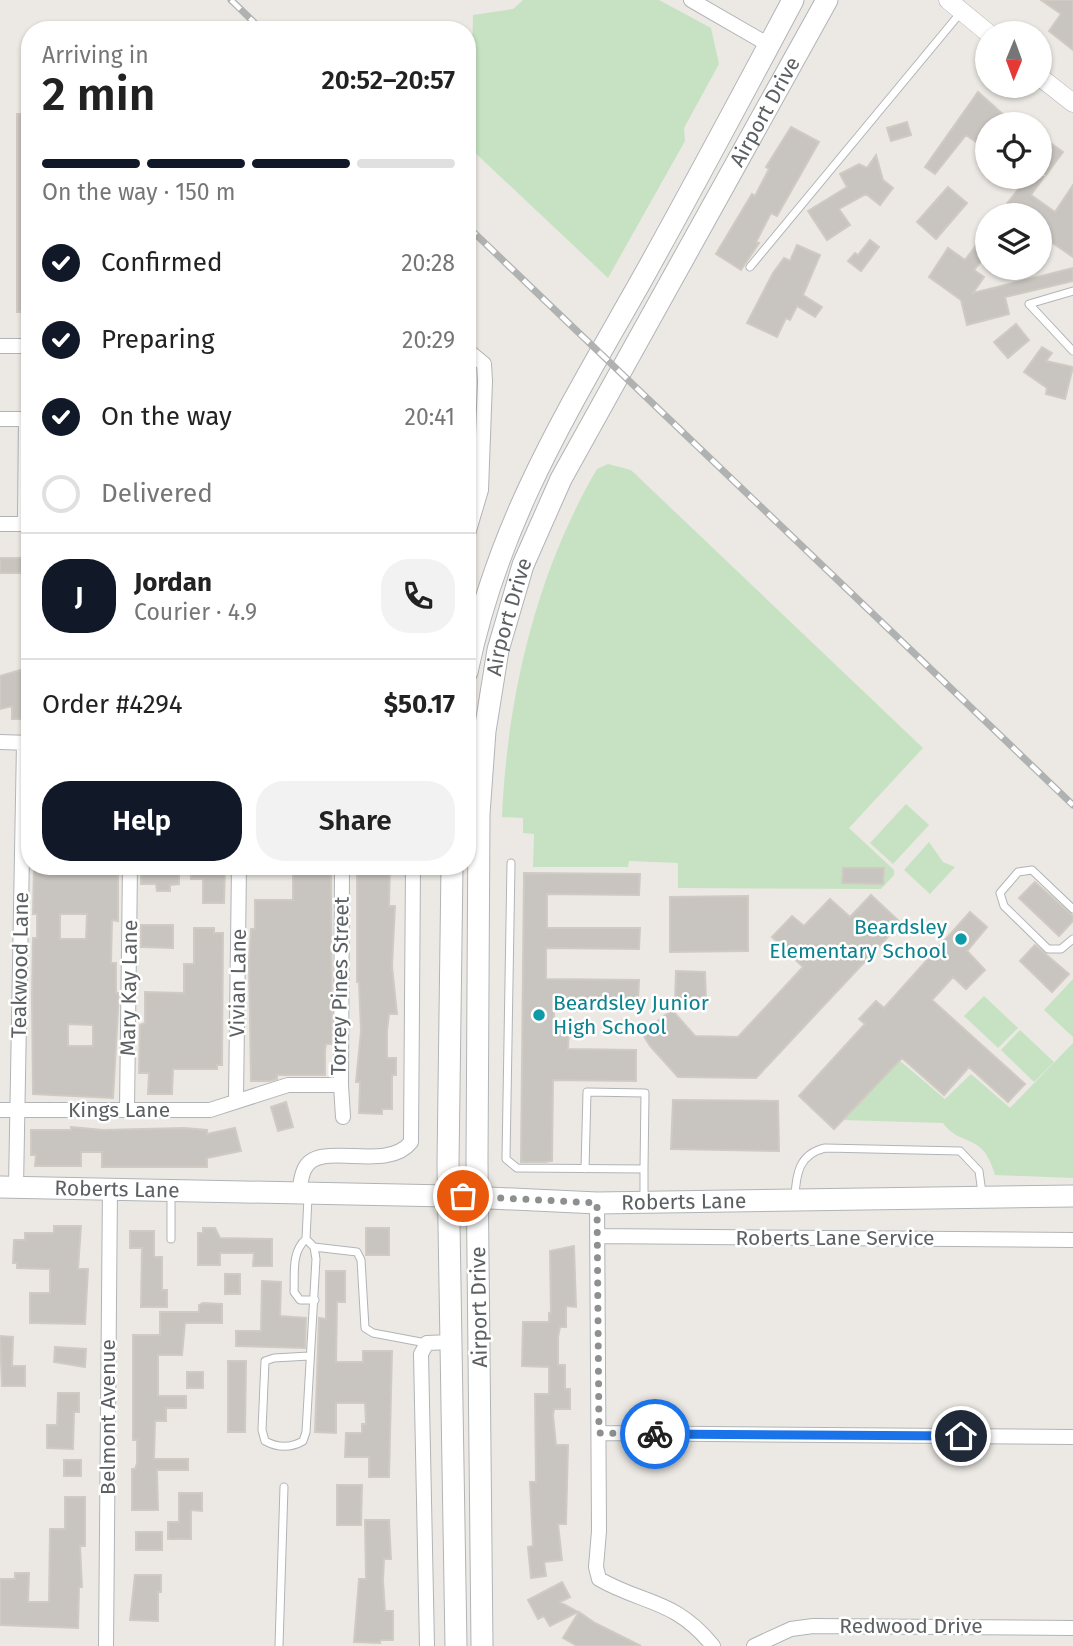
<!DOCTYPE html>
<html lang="en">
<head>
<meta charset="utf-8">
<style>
	:root { --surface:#fff; --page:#f2f2f2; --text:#222; --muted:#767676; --line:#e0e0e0; --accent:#111827 }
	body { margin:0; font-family:"Fira Sans",sans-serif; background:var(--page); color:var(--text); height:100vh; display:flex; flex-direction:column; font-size:26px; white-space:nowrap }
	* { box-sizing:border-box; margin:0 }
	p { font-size:23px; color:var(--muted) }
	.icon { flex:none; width:38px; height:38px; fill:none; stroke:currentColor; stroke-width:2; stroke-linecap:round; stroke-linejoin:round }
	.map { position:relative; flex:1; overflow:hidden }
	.details { position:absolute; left:21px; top:21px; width:455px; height:854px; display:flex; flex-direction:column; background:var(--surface); border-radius:28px; box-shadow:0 2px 5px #0004 }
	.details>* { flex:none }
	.needle { width:46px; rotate:181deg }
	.controls { position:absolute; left:975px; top:21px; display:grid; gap:14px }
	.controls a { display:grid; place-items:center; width:77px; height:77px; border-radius:50%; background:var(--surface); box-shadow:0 2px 5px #0004; font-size:35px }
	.pin { position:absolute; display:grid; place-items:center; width:60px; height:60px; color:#fff; margin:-30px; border:4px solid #fff; border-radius:50%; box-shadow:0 2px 7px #0007 }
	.courier { position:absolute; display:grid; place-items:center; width:70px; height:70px; margin:-35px; border:5px solid #1a73e8; border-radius:50%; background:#fff; color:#222; box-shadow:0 2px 9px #0007 }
	.overview em { font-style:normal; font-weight:600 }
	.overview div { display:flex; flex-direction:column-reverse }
	.overview { display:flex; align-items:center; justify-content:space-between; height:119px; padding:0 21px }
	h1 { font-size:46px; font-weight:600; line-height:52px }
	.bar { display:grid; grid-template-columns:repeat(4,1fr); gap:10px 7px; align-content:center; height:84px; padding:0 21px }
	.bar i { height:9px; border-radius:5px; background:var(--line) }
	.bar .on { background:var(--accent) }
	.bar p { grid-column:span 4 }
	.line { display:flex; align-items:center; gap:18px; padding:0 21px; border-top:2px solid var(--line) }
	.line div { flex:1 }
	.round { display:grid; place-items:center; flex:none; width:74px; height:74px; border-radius:28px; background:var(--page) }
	ol { padding:0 21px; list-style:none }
	li { display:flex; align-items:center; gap:21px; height:77px }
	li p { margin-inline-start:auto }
	li .icon { padding:7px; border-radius:50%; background:var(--accent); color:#fff; stroke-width:4 }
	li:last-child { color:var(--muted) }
	li i { width:38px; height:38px; border:4px solid var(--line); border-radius:50% }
	.action { display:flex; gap:14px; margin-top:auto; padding:14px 21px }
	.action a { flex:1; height:80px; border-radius:28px; background:var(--accent); color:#fff; font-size:28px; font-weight:600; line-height:80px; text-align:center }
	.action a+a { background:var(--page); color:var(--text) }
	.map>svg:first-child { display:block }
</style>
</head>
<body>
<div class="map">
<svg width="1073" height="1646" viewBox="0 0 1073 1646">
	<rect width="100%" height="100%" fill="#ece9e4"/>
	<!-- green -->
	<path fill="#c6e2c2" d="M523,0H659L711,28L719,64L684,128L685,141L608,278L470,148L473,15L513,9Z
		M608,464L631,470L923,748L849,828L894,870V875L881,889L678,888V863L629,861L628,867H533L534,834L523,833V818L502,817C507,698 536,573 597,469Z
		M906,804L929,825L893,864L870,843Z
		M929,842L943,862L955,867L930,894L904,870Z
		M1073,979V1037L1044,1010Z
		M984,996L1018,1028L998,1048L964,1016Z
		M1020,1030L1054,1062L1034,1082L1001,1050Z
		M1073,1043V1178L995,1175C983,1131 961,1148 943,1123L842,1120L899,1060L945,1099L971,1074L1010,1108Z"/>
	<!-- building -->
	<path fill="#c8c4c0" stroke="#d0cac3" stroke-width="2" fill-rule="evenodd" d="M1041,0H1073V50L1049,31L1061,14Z
		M978,92L1014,124H987V150L966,135L935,174L925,167Z
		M17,114H30V312H17Z
		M907,122L911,135L891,141L887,128Z
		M791,127L819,142L777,216L771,213L756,242L759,243L741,270L716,254L752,194L755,196L769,169L766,167Z
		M1052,144L1063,152L1046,175L1040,171V160Z
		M876,155L883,180L893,188L880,205L866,194L839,209L850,225L827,240L808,211L847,187L840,174L859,164L867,168Z
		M1028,177H1044L1031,195L1055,212L1073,185V257L1051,242L1040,259V215H1007L1001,211Z
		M948,187L967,203L936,239L917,222Z
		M987,231V254L974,270L984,277L973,293L1073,268V281L1005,297L1009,314L967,325L961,300L929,277L948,248L965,260Z
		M870,240L879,247L861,271L848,261L855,253L858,255Z
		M797,245L820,255L803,295L822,307L815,317L797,306L790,320L786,318L777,337L747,323L773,273L784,258L790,261Z
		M1016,324L1029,340L1008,358L994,342Z
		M1042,347L1052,353L1046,361L1073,367L1065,399L1046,394L1047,388L1024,372Z
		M0,558H22V573H0Z
		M20,670L30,673V707L27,719H12V706L0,709V676Z
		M118,866V921L112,920L111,963H116V993H119L113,1098L33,1094L32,996L33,938H37V914H33L34,867ZM60,914H87L86,939H60ZM68,1024L93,1025V1046H68Z
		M331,866L332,1044H326L325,1050V1075H277V1079L269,1081H251L249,962L251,929H255V900H293V868Z
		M357,866H390L389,906H395L392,966L397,1014H389L387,1031V1058H396V1075H392V1109H382V1114L359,1113L360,1082H356L361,1031L359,982H357Z
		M191,868H225L224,903H203V879H191Z
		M843,868H884L883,884L842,883Z
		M141,872H179V884L170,885V891H157L156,884H141Z
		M524,873L640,874L639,895L547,894V928H640L639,949L546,948V979L639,980L638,1001L554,1000V1029H569L568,1049L636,1050V1081L553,1080L552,1161L545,1162H521Z
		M1035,882L1073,916V921L1059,936L1019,898Z
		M871,895L901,923L756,1078L678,1077L650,1046L642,1033L672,1010L695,1036L738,1037L803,967L772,937L792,916L804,926L830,899L850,917Z
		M748,896V951L670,952V897Z
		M970,912L987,927L967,951L985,970L966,989L953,977L932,1000L1025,1084L1008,1102L969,1067L944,1095L902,1058L834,1129L799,1096L865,1024L859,1019L876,1001L884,1008Z
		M141,925H173V948L141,947Z
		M194,928H214V933H223L222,1065H217V1069H173L172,1094H148L149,1073H139L140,1025L145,1023V992L184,993V964H194Z
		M1035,945L1069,974L1052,992L1020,961Z
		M676,971L705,972L706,1001L675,1002Z
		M673,1100L778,1101L779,1151L671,1149Z
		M286,1102L293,1127L278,1131L271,1107Z
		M71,1127L103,1130L184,1128L207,1130V1134L235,1128L241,1151L207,1158V1167H102V1152H81V1166H35L36,1155H31V1130H71Z
		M54,1226H81L78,1269H88L85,1324L30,1323V1293H50V1269L17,1268V1263H13L14,1240H25V1233H54Z
		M203,1228H215L220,1238L272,1239V1266H253L254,1253H220V1265H198V1233H203Z
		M366,1228H389V1255H366Z
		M130,1231H154V1257H162V1290H167V1307H141L142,1248H130Z
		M574,1246L576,1307L566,1306V1327H560L558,1337V1365H565V1389H570V1409H554L553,1415L556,1445H568L566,1524H558L562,1560L544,1562L546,1576L531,1578L528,1547L533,1546L530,1482H536L535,1394H549V1367L522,1366L523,1322H549V1313H551L550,1251Z
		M326,1271H345V1302H337L336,1362H363V1351H392L389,1477H369V1457H345L346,1433H362V1424H366L365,1403H336V1433L315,1432L319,1318L326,1319Z
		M225,1274H240V1294H225Z
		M262,1281L281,1282L280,1316L306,1318L305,1348L236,1346V1331H261Z
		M203,1303L222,1304V1323H185L182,1355H158V1396H186V1408H166V1421H155L154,1459H188V1470H157L158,1510H132V1469H135L137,1463V1440H133V1335H160V1312H199V1305Z
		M0,1336L13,1337L12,1366H25V1386H2Z
		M55,1347L86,1349L85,1367L54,1362Z
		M228,1361H246L245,1432H228Z
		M187,1372H203V1388H187Z
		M58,1393H79V1412H74L73,1449L47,1448V1425H57Z
		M64,1460H81V1476H64Z
		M337,1485H362L361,1525H337Z
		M179,1493H202V1511L191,1510V1539H168V1522H179Z
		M65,1497H85V1546H80L82,1587H79L78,1628L0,1625V1579H15V1573H29L28,1602H49L50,1529H65Z
		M365,1520H389L391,1559H384L383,1581L385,1611H393V1640H380V1643L354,1642L359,1579H366Z
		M136,1532H162V1550H136Z
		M135,1575H161V1592H158V1621L130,1620Z
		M562,1582L570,1597L560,1602L578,1612L550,1626L544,1616L538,1619L528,1600Z
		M579,1612L595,1623L641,1646H577L563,1638Z"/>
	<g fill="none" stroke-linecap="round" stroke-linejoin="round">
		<defs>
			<path id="service" d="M750,267L962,11
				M1073,291L1029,304L1073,351
				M511,863L506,1159L517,1168L644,1169L645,1093L587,1092L585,1169
				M1073,909L1032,870L1018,872L1000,893L1004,906L1048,949H1061L1073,939
				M644,1169V1200
				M308,1197L306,1239L314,1247L316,1259L306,1432L303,1441C291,1448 278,1448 265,1441L262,1430L265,1361L274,1358L309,1356
				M795,1197C796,1174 799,1154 825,1148L960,1151L979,1171L982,1193
				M171,1239V1193
				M306,1239C291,1252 295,1274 294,1292L300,1300H315
				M314,1247L357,1252L361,1260L365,1328L373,1333L426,1343
				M279,1646L284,1487"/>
			<path id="minor" d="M691,0L769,45
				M0,346H30
				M467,350L484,364L485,381L481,490L467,537
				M0,419H30
				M0,524H30
				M25,524L26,419
				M0,742L30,743
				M341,1085L343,1117
				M236,1099L239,866
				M0,1110H210L288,1085H341L342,866
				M127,1110L130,866
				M16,1187L24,743
				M299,1193C300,1186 301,1177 304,1170C317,1138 386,1174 411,1142L413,866
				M597,1203L599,1531L596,1567L599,1579C645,1605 675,1599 713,1646
				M597,1236L1073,1240
				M599,1433L1073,1437
				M106,1646L110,1187
				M427,1646L421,1354L427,1343L451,1342
				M754,1646L791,1629L813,1626L1073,1628"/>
			<path id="tertiary" d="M948,0L988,33
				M1040,77L1073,103"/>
			<g id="secondary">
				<path d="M467,672C498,522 567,412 641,281C693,188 743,94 793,0"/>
				<path d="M452,866L448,1164L456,1646"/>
				<path id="s1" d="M0,1187L448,1196L597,1203L1073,1196"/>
				<path id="s2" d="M482,1646L477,1161L479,814L485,731L498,650L523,565L561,479L827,0"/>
			</g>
		</defs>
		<!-- service casing -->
		<use href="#service" stroke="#b1b4b7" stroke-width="9"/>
		<!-- minor casing -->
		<use href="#minor" stroke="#b1b4b7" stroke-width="16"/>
		<!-- tertiary casing -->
		<use href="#tertiary" stroke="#b1b4b7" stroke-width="19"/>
		<!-- secondary casing -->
		<use href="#secondary" stroke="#b0b4b7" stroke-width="23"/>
		<!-- service -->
		<use href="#service" stroke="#fff" stroke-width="7"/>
		<!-- minor -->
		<use href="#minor" stroke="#fff" stroke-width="14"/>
		<!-- tertiary -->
		<use href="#tertiary" stroke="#fff" stroke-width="18"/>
		<!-- secondary -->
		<use href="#secondary" stroke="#fff" stroke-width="21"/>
		<defs>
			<path id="rail" d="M231,0L262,30
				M467,226L1073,805"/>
		</defs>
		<!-- rail casing -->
		<use href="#rail" stroke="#b0b1b1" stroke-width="7"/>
		<!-- rail -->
		<use href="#rail" stroke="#fff" stroke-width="4.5" stroke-dasharray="13" stroke-linecap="butt"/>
	</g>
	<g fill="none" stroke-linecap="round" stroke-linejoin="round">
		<!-- done -->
		<path stroke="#8e9090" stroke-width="7" stroke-dasharray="0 12.6" d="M463,1196L597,1203L599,1433L655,1434"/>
		<!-- route -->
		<path stroke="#1a73e8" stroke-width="9" d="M655,1434L961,1436"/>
	</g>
	<!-- markers -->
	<g fill="#0f9aa8" stroke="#fff" stroke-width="2.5">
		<circle cx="961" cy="939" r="7"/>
		<circle cx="539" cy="1015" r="7"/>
	</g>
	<g text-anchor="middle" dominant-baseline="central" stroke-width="5" stroke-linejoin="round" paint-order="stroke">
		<!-- street labels -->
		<g font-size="21" fill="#5c6062" stroke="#fff">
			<text stroke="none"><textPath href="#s2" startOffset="1600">Airport Drive</textPath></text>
			<text stroke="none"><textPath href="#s2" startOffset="1032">Airport Drive</textPath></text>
			<text transform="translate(20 965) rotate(-89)">Teakwood Lane</text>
			<text transform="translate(238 983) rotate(-89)">Vivian Lane</text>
			<text transform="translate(340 986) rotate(-89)">Torrey Pines Street</text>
			<text transform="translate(129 988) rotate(-89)">Mary Kay Lane</text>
			<text x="119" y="1110">Kings Lane</text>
			<text stroke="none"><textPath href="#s1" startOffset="117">Roberts Lane</textPath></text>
			<text stroke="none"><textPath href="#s1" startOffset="684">Roberts Lane</textPath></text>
			<text x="835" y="1238">Roberts Lane Service</text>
			<text transform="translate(479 1307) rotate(-91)">Airport Drive</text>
			<text transform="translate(108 1417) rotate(-90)">Belmont Avenue</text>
			<text x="911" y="1626">Redwood Drive</text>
		</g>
		<!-- culture labels -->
		<g font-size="21" fill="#0d838f" stroke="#fff" text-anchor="end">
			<text x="947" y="927">Beardsley<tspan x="947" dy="24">Elementary School</tspan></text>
			<text x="553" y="1003" text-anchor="start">Beardsley Junior<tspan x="553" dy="24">High School</tspan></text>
		</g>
	</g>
</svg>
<div class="controls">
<a><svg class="needle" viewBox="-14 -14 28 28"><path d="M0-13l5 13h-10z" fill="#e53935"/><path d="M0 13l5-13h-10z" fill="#767676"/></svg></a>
<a><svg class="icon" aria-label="locate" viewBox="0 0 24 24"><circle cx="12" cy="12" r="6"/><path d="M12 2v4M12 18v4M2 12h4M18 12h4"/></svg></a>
<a><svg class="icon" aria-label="layers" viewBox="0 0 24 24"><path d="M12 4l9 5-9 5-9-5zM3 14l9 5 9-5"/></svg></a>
</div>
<div class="pin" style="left:463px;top:1196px;background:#ea580c"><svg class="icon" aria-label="bag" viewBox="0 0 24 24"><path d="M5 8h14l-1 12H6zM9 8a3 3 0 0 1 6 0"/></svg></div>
<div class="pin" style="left:961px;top:1436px;background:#1f2937"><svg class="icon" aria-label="home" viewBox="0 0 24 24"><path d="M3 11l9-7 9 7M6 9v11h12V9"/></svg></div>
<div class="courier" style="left:655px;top:1434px"><svg class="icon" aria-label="bike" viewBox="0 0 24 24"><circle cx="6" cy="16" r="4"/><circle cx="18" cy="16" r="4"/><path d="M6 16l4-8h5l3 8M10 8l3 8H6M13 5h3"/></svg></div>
<section class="details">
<div class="overview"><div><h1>2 min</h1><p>Arriving in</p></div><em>20:52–20:57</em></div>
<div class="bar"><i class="on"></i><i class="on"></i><i class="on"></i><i></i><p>On the way · 150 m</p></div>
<ol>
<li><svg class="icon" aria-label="check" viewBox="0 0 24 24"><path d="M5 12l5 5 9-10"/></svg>Confirmed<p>20:28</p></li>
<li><svg class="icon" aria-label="check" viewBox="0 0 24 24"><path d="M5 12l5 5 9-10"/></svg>Preparing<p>20:29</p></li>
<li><svg class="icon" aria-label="check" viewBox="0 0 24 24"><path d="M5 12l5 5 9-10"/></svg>On the way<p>20:41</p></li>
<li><i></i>Delivered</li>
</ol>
<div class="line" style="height:126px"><b class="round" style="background:var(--accent);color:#fff">J</b><div><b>Jordan</b><p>Courier · 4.9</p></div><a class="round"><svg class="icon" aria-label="phone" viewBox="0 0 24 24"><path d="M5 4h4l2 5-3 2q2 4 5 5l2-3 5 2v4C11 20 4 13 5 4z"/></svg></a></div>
<div class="line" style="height:91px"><div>Order #4294</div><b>$50.17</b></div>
<div class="action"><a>Help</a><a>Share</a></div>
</section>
</div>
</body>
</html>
